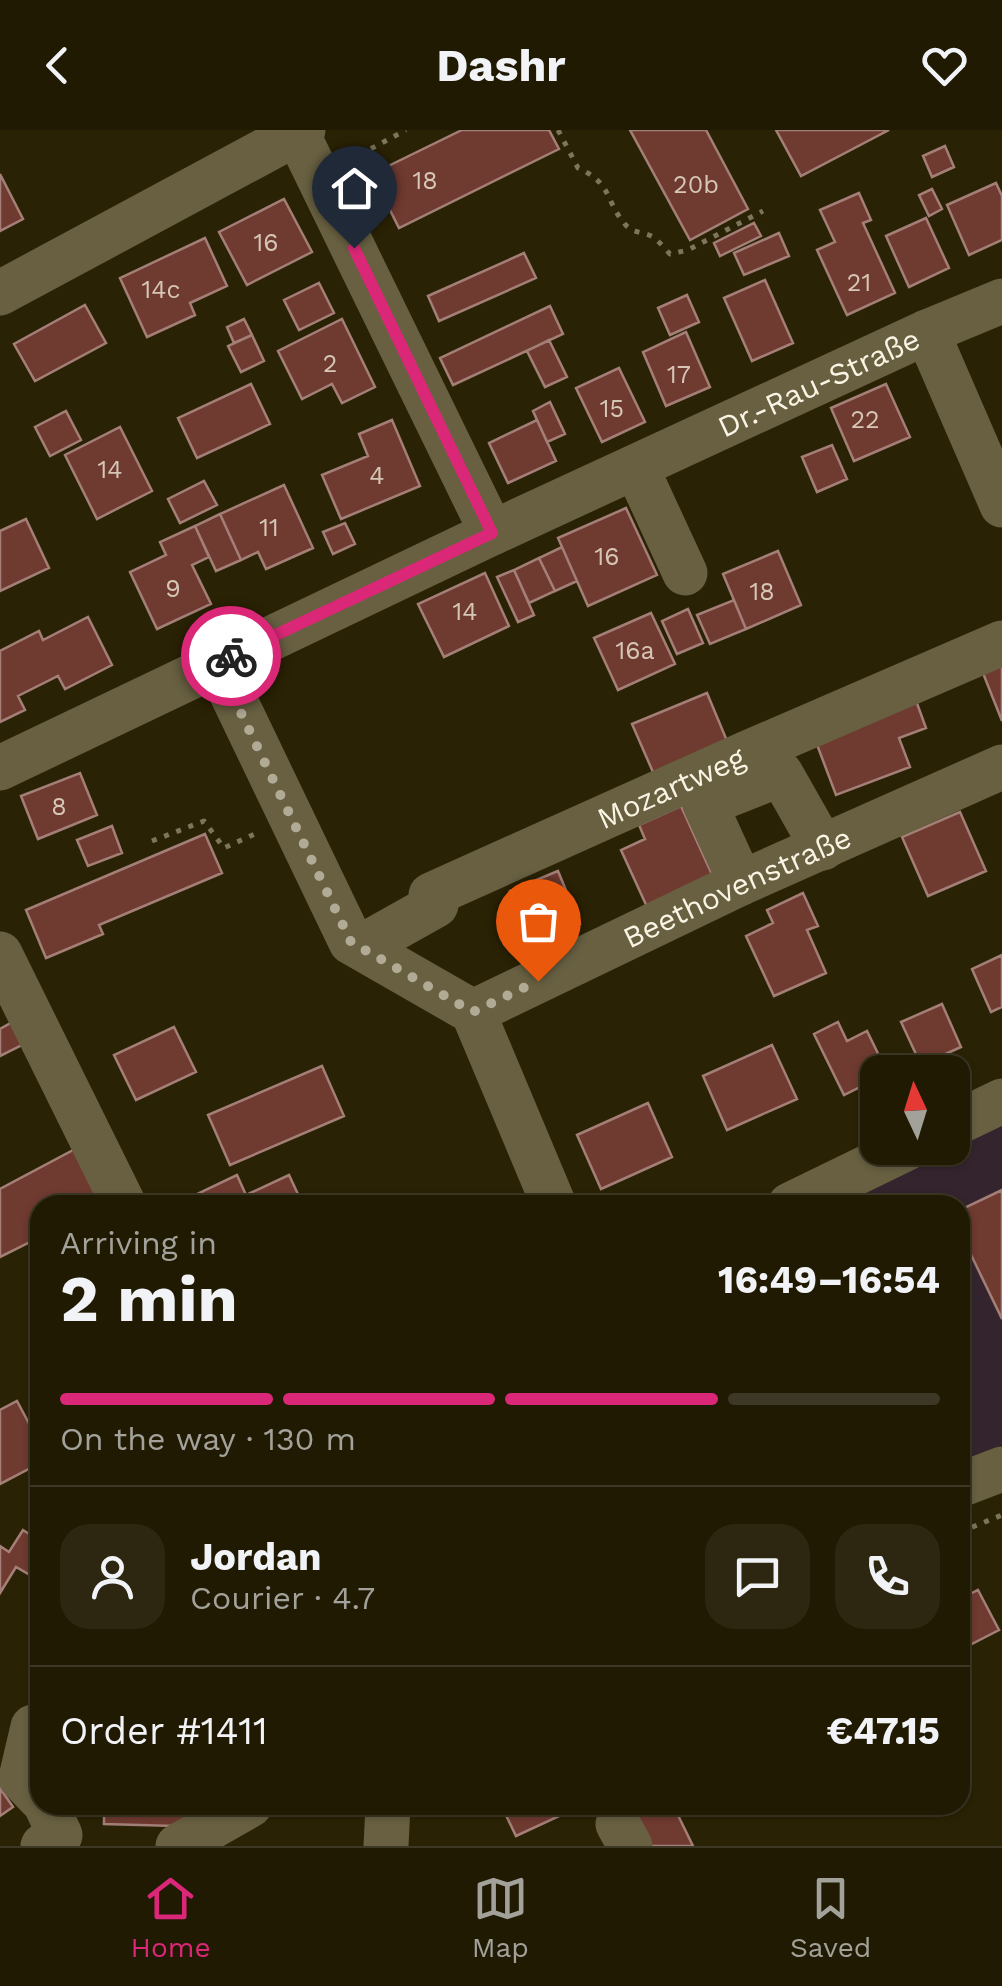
<!DOCTYPE html>
<html lang="en">
<head>
<meta charset="utf-8">
<style>
	:root { --surface:#201a03; --page:#2d2712; --text:#f1f3f6; --muted:#a2a19a; --line:#3d3825; --accent:#db2777 }
	body { margin:0; font-family:"Work Sans",sans-serif; background:var(--page); color:var(--text); height:100vh; display:flex; flex-direction:column; font-size:38px; white-space:nowrap }
	* { box-sizing:border-box; margin:0 }
	p { font-size:32px; color:var(--muted) }
	.icon { flex:none; width:55px; height:55px; fill:none; stroke:currentColor; stroke-width:2; stroke-linecap:round; stroke-linejoin:round }
	.map { position:relative; flex:1; overflow:hidden }
	.sheet { position:absolute; left:30px; top:1065px; width:940px; height:620px; display:flex; flex-direction:column; background:var(--surface); border-radius:30px; box-shadow:0 2px 8px #0004,0 0 0 2px var(--line) }
	.sheet>* { flex:none }
	.needle { width:65px; rotate:356deg }
	.controls { position:absolute; left:860px; top:925px; display:grid; gap:20px }
	.controls a { display:grid; place-items:center; width:110px; height:110px; border-radius:20px; background:var(--surface); box-shadow:0 2px 8px #0004,0 0 0 2px var(--line); font-size:50px }
	.pin { position:absolute; display:grid; place-items:center; width:85px; height:85px; color:#fff; margin:-102px -42px; border-radius:50% 50% 50% 0; rotate:-45deg; box-shadow:0 0 10px #0007 }
	.pin .icon { rotate:45deg }
	.courier { position:absolute; display:grid; place-items:center; width:100px; height:100px; margin:-50px; border:8px solid #db2777; border-radius:50%; background:#fff; color:#222; box-shadow:0 2px 12px #0007 }
	.overview em { font-style:normal; font-weight:700 }
	.overview div { display:flex; flex-direction:column-reverse }
	.overview { display:flex; align-items:center; justify-content:space-between; height:170px; padding:0 30px }
	h1 { font-size:65px; font-weight:700; line-height:75px }
	.bar { display:grid; grid-template-columns:repeat(4,1fr); gap:15px 10px; align-content:center; height:120px; padding:0 30px }
	.bar i { height:12px; border-radius:8px; background:var(--line) }
	.bar .selected { background:var(--accent) }
	.bar p { grid-column:span 4 }
	.line { display:flex; align-items:center; gap:25px; padding:0 30px; border-top:2px solid var(--line) }
	.line div { flex:1 }
	.round { display:grid; place-items:center; flex:none; width:105px; height:105px; border-radius:30px; background:var(--page) }
	header { display:flex; justify-content:space-between; align-items:center; height:130px; padding:0 30px; background:var(--surface); font-size:45px; font-weight:700 }
	.tabs { display:flex; justify-content:space-around; align-items:center; height:140px; border-top:2px solid var(--line); background:var(--surface); font-size:28px; color:var(--muted) }
	.tabs a { display:grid; justify-items:center; gap:5px }
	.tabs .selected { color:var(--accent) }
	.map>svg:first-child { display:block }
</style>
</head>
<body>
<header><svg class="icon" aria-label="back" viewBox="0 0 24 24"><path d="M15 5l-7 7 7 7"/></svg>Dashr<svg class="icon" aria-label="heart" viewBox="0 0 24 24"><path d="M12 20l-8-8c-3-5 5-10 8-4 3-6 11-1 8 4z"/></svg></header>
<div class="map">
<svg width="1002" height="1716" viewBox="0 0 1002 1716">
	<rect width="100%" height="100%" fill="#2a2204"/>
	<!-- commercial -->
	<path fill="#34242e" d="M1002,990V1315L960,1331V1075H821L943,1018H952L953,1013Z"/>
	<!-- building -->
	<path fill="#6f3a30" stroke="#a37f77" stroke-width="2.5" d="M462,0H549L559,19L399,98L372,44Z
		M630,0H706L748,79L690,110Z
		M776,0H889L801,46Z
		M945,16L954,37L932,47L923,26Z
		M0,44L23,89L0,101Z
		M996,53L1002,66V110L969,125L947,75Z
		M932,59L942,79L929,86L919,65Z
		M859,63L871,90L863,93L895,163L847,185L817,120L835,112L820,80Z
		M284,69L312,122L247,155L219,102Z
		M926,88L949,138L909,157L886,106Z
		M754,93L761,106L720,126L714,113Z
		M779,103L789,126L744,145L734,123Z
		M205,108L227,156L190,173L195,185L147,207L120,148Z
		M524,123L536,148L439,191L428,166Z
		M765,150L793,213L752,231L724,168Z
		M319,153L334,183L299,200L284,170Z
		M687,165L699,192L670,205L658,178Z
		M85,175L106,213L35,251L14,214Z
		M550,176L563,204L453,255L440,228Z
		M244,189L252,205L234,213L227,197Z
		M342,189L375,257L342,273L332,254L302,269L278,221Z
		M686,202L710,257L666,276L643,222Z
		M252,205L264,231L241,242L228,216Z
		M549,210L567,247L545,257L527,221Z
		M619,238L645,292L602,312L576,258Z
		M251,254L270,294L197,328L178,288Z
		M886,254L910,307L854,331L831,278Z
		M550,272L565,304L547,312L533,281Z
		M66,281L81,310L50,326L35,297Z
		M392,290L420,356L341,389L322,345L368,326L359,304Z
		M537,290L556,331L508,353L489,313Z
		M120,297L152,361L97,389L65,325Z
		M832,315L847,349L817,362L802,327Z
		M204,351L217,375L180,393L168,369Z
		M284,355L313,418L266,439L258,422L241,430L220,384Z
		M626,378L657,445L588,476L558,408Z
		M220,384L241,430L216,441L195,396Z
		M26,389L49,438L0,461V401Z
		M345,393L355,414L333,424L323,402Z
		M195,396L209,427L192,435L211,474L157,499L130,442L166,425L160,412Z
		M562,417L577,451L555,461L539,428Z
		M778,421L801,475L746,499L723,444Z
		M539,428L555,461L529,473L514,440Z
		M514,440L534,485L518,492L497,447Z
		M485,443L509,496L444,527L418,474Z
		M734,470L746,499L710,514L697,485Z
		M688,479L703,513L677,524L662,491Z
		M651,483L675,534L618,560L594,508Z
		M88,487L112,535L65,559L58,546L18,566L25,580L0,592V521L39,501L43,510Z
		M1002,518V591L977,528Z
		M707,563L730,618L656,649L632,594Z
		M914,565L926,598L899,608L910,637L836,665L813,604Z
		M80,643L97,685L38,709L21,666Z
		M681,676L714,749L648,779L621,720L645,709L639,695Z
		M960,682L986,741L928,766L902,707Z
		M112,696L122,723L88,736L77,710Z
		M205,704L222,743L99,795L103,804L46,828L26,780Z
		M558,741L580,794L532,814L510,761Z
		M803,763L818,796L807,800L826,843L774,866L746,806L773,793L767,780Z
		M1002,825V877L991,882L972,839Z
		M942,874L961,917L921,935L901,892Z
		M16,890L28,912L0,926V899Z
		M838,892L847,911L867,901L887,942H878V948L844,965L814,904Z
		M174,897L196,942L136,970L114,925Z
		M772,915L797,969L727,1000L703,946Z
		M322,936L344,986L230,1035L208,985Z
		M648,973L672,1027L601,1059L577,1005Z
		M77,1018L101,1075H40V1107L0,1127V1059Z
		M237,1045L246,1065L289,1045L303,1075H202L197,1064Z
		M1002,1060V1189L960,1102V1080Z
		M17,1271L40,1314V1333L0,1354V1280Z
		M23,1400L40,1411V1429L30,1445L16,1437L0,1463V1416L9,1422Z
		M978,1460L999,1500L962,1519L960,1469Z
		M0,1658L13,1677L0,1686Z
		M104,1675H212L211,1697L104,1694Z
		M501,1675H564L568,1682L516,1706Z
		M660,1675H673L693,1716H647L633,1688Z"/>
	<g fill="none" stroke-linecap="round" stroke-linejoin="round">
		<!-- path -->
		<path stroke="#7d765d" stroke-width="5" stroke-dasharray="5 8" stroke-linecap="butt" d="M558,0L578,38C612,53 605,70 624,93C632,104 643,101 653,107C659,111 665,119 670,124L688,120L763,81
			M348,31L406,0
			M152,711L204,691L224,718L259,702
			M960,1402L1002,1385"/>
		<!-- minor -->
		<g stroke="#686041" stroke-width="45">
			<path d="M297,3L492,403"/>
			<path d="M0,163L303,0"/>
			<path d="M927,202L1002,375"/>
			<path d="M636,337L685,443"/>
			<path d="M217,533L351,812L473,882L554,1075"/>
			<path id="s1" d="M0,638L492,403L927,202L1002,171"/>
			<path d="M741,753L705,674L781,644L823,718"/>
			<path id="s2" d="M361,817L436,775L431,765L745,624L1002,513"/>
			<path d="M0,824L124,1075"/>
			<path id="s3" d="M473,882L741,753L1002,637"/>
			<path d="M952,995L1002,971"/>
			<path d="M790,1075L907,1018"/>
			<path d="M960,1355L1002,1339"/>
			<path d="M33,1597L21,1648L40,1668"/>
			<path d="M618,1694L630,1716"/>
			<path d="M43,1716L60,1705L46,1675"/>
			<path d="M178,1716L250,1675"/>
			<path d="M386,1716L388,1675"/>
		</g>
	</g>
	<g fill="none" stroke-linecap="round" stroke-linejoin="round">
		<!-- done -->
		<path stroke="#b1aa95" stroke-width="10" stroke-dasharray="0 18" d="M231,526L217,533L351,812L473,882L538,851"/>
		<!-- route -->
		<path stroke="#db2777" stroke-width="12" d="M231,526L492,403L354,118"/>
	</g>
	<g text-anchor="middle" dominant-baseline="central" stroke-width="9" stroke-linejoin="round" paint-order="stroke">
		<!-- number labels -->
		<g font-size="25" fill="#d6c6b6">
			<text x="425" y="50">18</text>
			<text x="696" y="54">20b</text>
			<text x="266" y="112">16</text>
			<text x="859" y="152">21</text>
			<text x="161" y="159">14c</text>
			<text x="330" y="233">2</text>
			<text x="679" y="244">17</text>
			<text x="612" y="278">15</text>
			<text x="865" y="289">22</text>
			<text x="110" y="339">14</text>
			<text x="377" y="345">4</text>
			<text x="269" y="397">11</text>
			<text x="607" y="426">16</text>
			<text x="173" y="458">9</text>
			<text x="762" y="461">18</text>
			<text x="465" y="481">14</text>
			<text x="635" y="520">16a</text>
			<text x="59" y="676">8</text>
		</g>
		<!-- street labels -->
		<g font-size="30" fill="#f9f4e3" stroke="#201800">
			<text stroke="none"><textPath href="#s1" startOffset="905">Dr.-Rau-Straße</textPath></text>
			<text stroke="none"><textPath href="#s2" startOffset="360">Mozartweg</textPath></text>
			<text stroke="none"><textPath href="#s3" startOffset="292">Beethovenstraße</textPath></text>
		</g>
	</g>
</svg>
<div class="controls">
<a><svg class="needle" viewBox="-14 -14 28 28"><path d="M0-13l5 13h-10z" fill="#e53935"/><path d="M0 13l5-13h-10z" fill="#a2a19a"/></svg></a>
</div>
<div class="pin" style="left:538px;top:851px;background:#ea580c"><svg class="icon" aria-label="bag" viewBox="0 0 24 24"><path d="M5 8h14l-1 12H6zM9 8a3 3 0 0 1 6 0"/></svg></div>
<div class="pin" style="left:354px;top:118px;background:#1f2937"><svg class="icon" aria-label="home" viewBox="0 0 24 24"><path d="M3 11l9-7 9 7M6 9v11h12V9"/></svg></div>
<div class="courier" style="left:231px;top:526px"><svg class="icon" aria-label="bike" viewBox="0 0 24 24"><circle cx="6" cy="16" r="4"/><circle cx="18" cy="16" r="4"/><path d="M6 16l4-8h5l3 8M10 8l3 8H6M13 5h3"/></svg></div>
<section class="sheet">
<div class="overview"><div><h1>2 min</h1><p>Arriving in</p></div><em>16:49–16:54</em></div>
<div class="bar"><i class="selected"></i><i class="selected"></i><i class="selected"></i><i></i><p>On the way · 130 m</p></div>
<div class="line" style="height:180px"><a class="round"><svg class="icon" aria-label="person" viewBox="0 0 24 24"><circle cx="12" cy="8" r="4"/><path d="M4 21q1-7 8-7t8 7"/></svg></a><div><b>Jordan</b><p>Courier · 4.7</p></div><a class="round"><svg class="icon" aria-label="chat" viewBox="0 0 24 24"><path d="M4 5h16v11H9l-5 4z"/></svg></a><a class="round"><svg class="icon" aria-label="phone" viewBox="0 0 24 24"><path d="M5 4h4l2 5-3 2q2 4 5 5l2-3 5 2v4C11 20 4 13 5 4z"/></svg></a></div>
<div class="line" style="height:130px"><div>Order #1411</div><b>€47.15</b></div>
</section>
</div>
<nav class="tabs">
<a class="selected"><svg class="icon" aria-label="home" viewBox="0 0 24 24"><path d="M3 11l9-7 9 7M6 9v11h12V9"/></svg>Home</a>
<a><svg class="icon" aria-label="map" viewBox="0 0 24 24"><path d="M3 6l6-2 6 2 6-2v14l-6 2-6-2-6 2zM9 4v14M15 6v14"/></svg>Map</a>
<a><svg class="icon" aria-label="saved" viewBox="0 0 24 24"><path d="M7 4h10v16l-5-4-5 4z"/></svg>Saved</a>
</nav>
</body>
</html>
